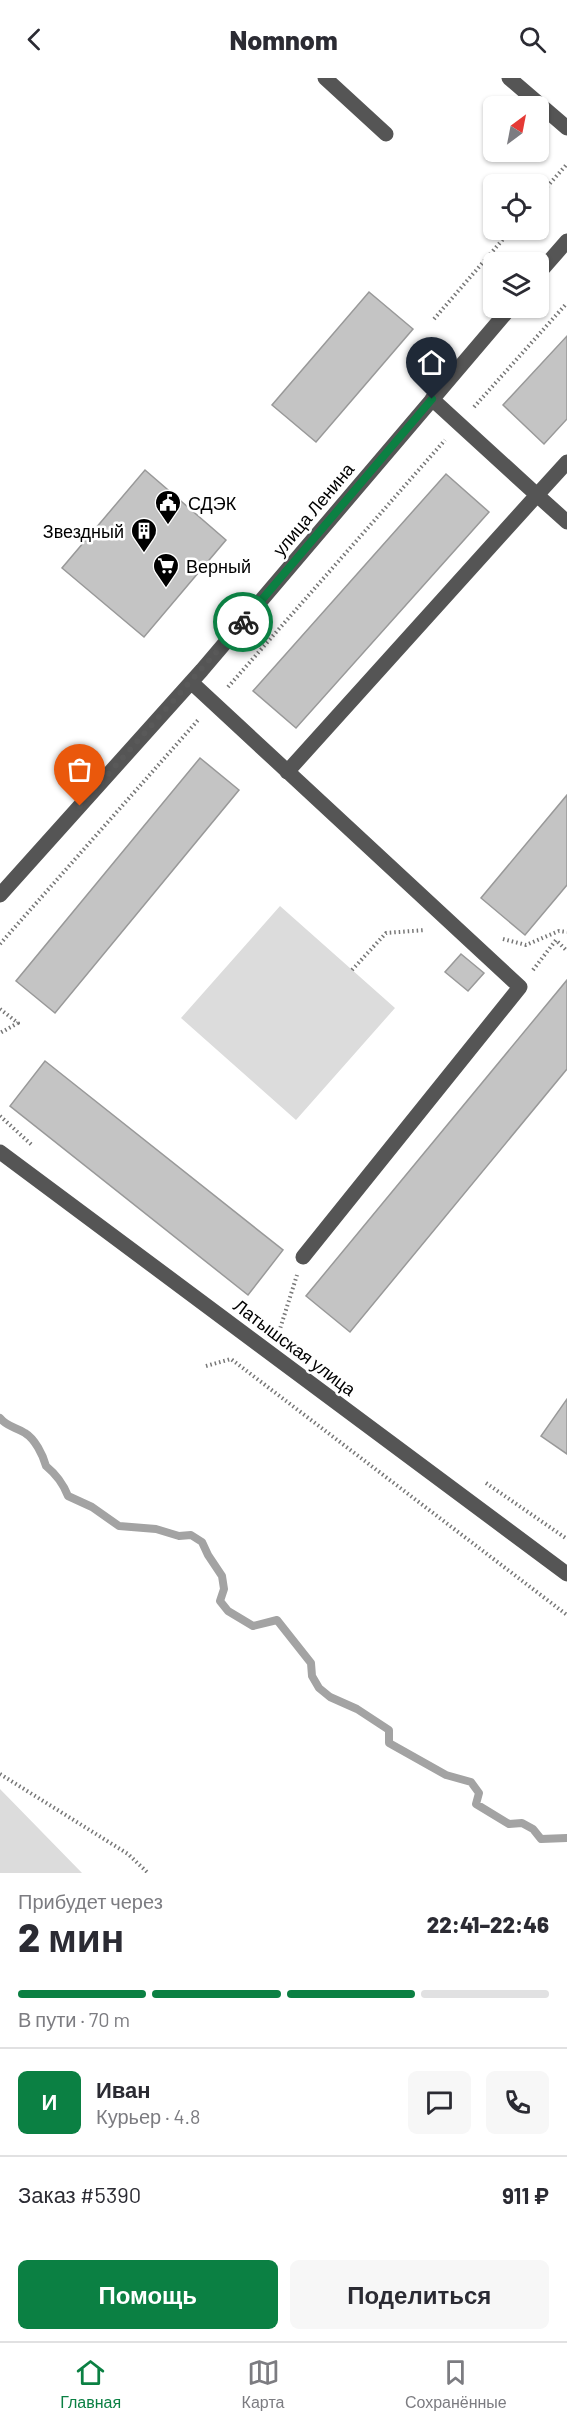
<!DOCTYPE html>
<html lang="ru">
<head>
<meta charset="utf-8">
<style>
	:root { --surface:#fff; --page:#f7f7f7; --text:#2b2b33; --muted:#7c7c81; --line:#e1e1e2; --accent:#0b8043 }
	body { margin:0; font-family:Barlow,sans-serif; background:var(--page); color:var(--text); height:100vh; display:flex; flex-direction:column; font-size:22px; white-space:nowrap }
	* { box-sizing:border-box; margin:0 }
	p { font-size:20px; color:var(--muted) }
	.icon { flex:none; width:33px; height:33px; fill:none; stroke:currentColor; stroke-width:2; stroke-linecap:round; stroke-linejoin:round }
	.map { position:relative; height:1795px; overflow:hidden }
	.sheet { display:flex; flex-direction:column; background:var(--surface); flex:1 }
	.sheet>* { flex:none }
	.needle { width:39px; rotate:32deg }
	.buttons { position:absolute; left:483px; top:18px; display:grid; gap:12px }
	.buttons a { display:grid; place-items:center; width:66px; height:66px; border-radius:9px; background:var(--surface); box-shadow:0 2px 4px #0004; font-size:30px }
	.pin { position:absolute; display:grid; place-items:center; width:51px; height:51px; color:#fff; margin:-62px -26px; border-radius:50% 50% 50% 0; rotate:-45deg; box-shadow:0 0 6px #0007 }
	.pin .icon { rotate:45deg }
	.courier { position:absolute; display:grid; place-items:center; width:60px; height:60px; margin:-30px; border:4px solid #0b8043; border-radius:50%; background:#fff; color:#222; box-shadow:0 2px 8px #0007 }
	.summary em { font-style:normal; font-weight:800 }
	.summary div { display:flex; flex-direction:column-reverse }
	.summary { display:flex; align-items:center; justify-content:space-between; height:102px; padding:0 18px }
	h1 { font-size:39px; font-weight:800; line-height:45px }
	.bar { display:grid; grid-template-columns:repeat(4,1fr); gap:9px 6px; align-content:center; height:72px; padding:0 18px }
	.bar i { height:8px; border-radius:4px; background:var(--line) }
	.bar .selected { background:var(--accent) }
	.bar p { grid-column:span 4 }
	.line { display:flex; align-items:center; gap:15px; padding:0 18px; border-top:2px solid var(--line) }
	.line div { flex:1 }
	.round { display:grid; place-items:center; flex:none; width:63px; height:63px; border-radius:9px; background:var(--page) }
	.primary-button { display:flex; gap:12px; margin-top:auto; padding:12px 18px }
	.primary-button a { flex:1; height:69px; border-radius:9px; background:var(--accent); color:#fff; font-size:24px; font-weight:800; line-height:69px; text-align:center }
	.primary-button a+a { background:var(--page); color:var(--text) }
	header { display:flex; justify-content:space-between; align-items:center; height:78px; padding:0 18px; background:var(--surface); font-size:27px; font-weight:800 }
	.dock { display:flex; justify-content:space-around; align-items:center; height:84px; border-top:2px solid var(--line); background:var(--surface); font-size:16px; color:var(--muted) }
	.dock a { display:grid; justify-items:center; gap:3px }
	.dock .selected { color:var(--accent) }
	.map>svg:first-child { display:block }
</style>
</head>
<body>
<header><svg class="icon" aria-label="back" viewBox="0 0 24 24"><path d="M15 5l-7 7 7 7"/></svg>Nomnom<svg class="icon" aria-label="search" viewBox="0 0 24 24"><circle cx="10" cy="10" r="6"/><path d="M15 15l6 6"/></svg></header>
<div class="map">
<svg width="567" height="1795" viewBox="0 0 567 1795">
	<rect width="100%" height="100%" fill="#fff"/>
	<!-- green -->
	<path fill="#dcdcdc" d="M280,828L395,930L296,1042L181,940Z
		M0,1711L82,1795H0Z"/>
	<g fill="none" stroke-linecap="round" stroke-linejoin="round">
		<!-- stream -->
		<path stroke="#a3a3a3" stroke-width="8" d="M0,1340C7,1349 16,1349 25,1355C35,1361 43,1377 46,1388C57,1397 63,1405 68,1418L92,1429L119,1448L156,1451L179,1458L191,1457L202,1464L208,1477L222,1498L224,1511L220,1523L228,1533L253,1548L277,1542L311,1585L312,1598L319,1610L330,1619L357,1631L389,1652V1665L446,1697L471,1704L479,1715L476,1726L509,1746L522,1745L533,1751L541,1761L567,1760"/>
	</g>
	<!-- building -->
	<path fill="#c4c4c4" stroke="#999" stroke-width="1.5" d="M369,214L413,251L316,364L272,327Z
		M567,258V341L544,366L503,327Z
		M145,392L226,462L144,559L62,490Z
		M446,396L489,434L296,650L253,613Z
		M200,680L239,712L55,935L16,903Z
		M567,717V807L525,857L481,820Z
		M461,876L484,895L468,913L445,894Z
		M567,902V991L350,1254L306,1218Z
		M45,983L283,1172L248,1217L10,1028Z
		M567,1321V1376L541,1358Z"/>
	<g fill="none" stroke-linecap="round" stroke-linejoin="round">
		<!-- path -->
		<path stroke="#777" stroke-width="4" stroke-dasharray="1.5 3" stroke-linecap="butt" d="M538,119L567,86
			M434,241L511,152
			M474,329L567,225
			M228,609L445,362
			M503,861L526,867L559,853L567,854
			M0,866L199,641
			M352,892L386,855L425,852
			M533,892L556,862L567,873
			M0,931L18,945L0,955
			M0,1038L33,1068
			M279,1254L297,1197
			M206,1288L231,1281L567,1537
			M486,1405L567,1461
			M0,1696L128,1776L148,1795"/>
		<!-- minor -->
		<path stroke="#555" stroke-width="15" d="M325,0L386,56
			M509,0L567,50
			M538,196L567,163
			M432,321L537,417L567,384
			M191,604L520,909L303,1179
			M287,694L537,417L567,444
			M0,817L202,592L510,230
			M0,1074L567,1496"/>
	</g>
	<g fill="none" stroke-linecap="round" stroke-linejoin="round">
		<!-- done -->
		<path stroke="#595959" stroke-width="6" stroke-dasharray="0 10.8" d="M80,728L243,544"/>
		<!-- route -->
		<path stroke="#0b8043" stroke-width="8" d="M243,544L432,321"/>
	</g>
	<!-- icons -->
	<defs>
		<symbol id="civic-pin" viewBox="-11 -11 22 30"><path d="M0 17L-7.5 6A9.5 9.5 0 1 1 7.5 6Z" fill="#000" stroke="#fff"/><path d="M-.6-6.5H3V-4.5H.6V-3L4-1V1h2V6H-6V1h2V-1L-.6-3ZM-1.2 2.5V6h2.4V2.5Z" fill="#fff"/></symbol>
		<symbol id="building-pin" viewBox="-11 -11 22 30"><path d="M0 17L-7.5 6A9.5 9.5 0 1 1 7.5 6Z" fill="#000" stroke="#fff"/><path d="M-4-6H4V6H1V3H-1V6H-4ZM-2.5-4.3h1.7v1.8h-1.7ZM.8-4.3h1.7v1.8H.8ZM-2.5-1h1.7V.8h-1.7ZM.8-1h1.7V.8H.8Z" fill="#fff"/></symbol>
		<symbol id="supermarket-pin" viewBox="-11 -11 22 30"><path d="M0 17L-7.5 6A9.5 9.5 0 1 1 7.5 6Z" fill="#000" stroke="#fff"/><path d="M-6-5.5h2.5l.6 2H6L4.5 2H-2.5L-4.4-4H-6ZM-1.5 3.2a1.3 1.3 0 1 0 .1 0ZM3 3.2a1.3 1.3 0 1 0 .1 0Z" fill="#fff"/></symbol>
	</defs>
	<g fill-rule="evenodd">
		<use href="#civic-pin" x="153" y="410" width="30" height="40"/>
		<use href="#building-pin" x="129" y="438" width="30" height="40"/>
		<use href="#supermarket-pin" x="151" y="473" width="30" height="40"/>
	</g>
	<g text-anchor="middle" dominant-baseline="central" stroke-width="5" stroke-linejoin="round" paint-order="stroke">
		<!-- poi labels -->
		<g font-size="18" fill="#000" stroke="#fff" text-anchor="start">
			<text x="188" y="425">СДЭК</text>
			<text x="124" y="453" text-anchor="end">Звездный</text>
			<text x="186" y="488">Верный</text>
		</g>
		<!-- street labels -->
		<g font-size="18" fill="#000" stroke="#fff">
			<text transform="translate(313 431) rotate(-50)">улица Ленина</text>
			<text transform="translate(295 1269) rotate(37)">Латышская улица</text>
		</g>
	</g>
</svg>
<div class="buttons">
<a><svg class="needle" viewBox="-14 -14 28 28"><path d="M0-13l5 13h-10z" fill="#e53935"/><path d="M0 13l5-13h-10z" fill="#7c7c81"/></svg></a>
<a><svg class="icon" aria-label="locate" viewBox="0 0 24 24"><circle cx="12" cy="12" r="6"/><path d="M12 2v4M12 18v4M2 12h4M18 12h4"/></svg></a>
<a><svg class="icon" aria-label="layers" viewBox="0 0 24 24"><path d="M12 4l9 5-9 5-9-5zM3 14l9 5 9-5"/></svg></a>
</div>
<div class="pin" style="left:80px;top:728px;background:#ea580c"><svg class="icon" aria-label="bag" viewBox="0 0 24 24"><path d="M5 8h14l-1 12H6zM9 8a3 3 0 0 1 6 0"/></svg></div>
<div class="pin" style="left:432px;top:321px;background:#1f2937"><svg class="icon" aria-label="home" viewBox="0 0 24 24"><path d="M3 11l9-7 9 7M6 9v11h12V9"/></svg></div>
<div class="courier" style="left:243px;top:544px"><svg class="icon" aria-label="bike" viewBox="0 0 24 24"><circle cx="6" cy="16" r="4"/><circle cx="18" cy="16" r="4"/><path d="M6 16l4-8h5l3 8M10 8l3 8H6M13 5h3"/></svg></div>
</div>
<section class="sheet">
<div class="summary"><div><h1>2 мин</h1><p>Прибудет через</p></div><em>22:41–22:46</em></div>
<div class="bar"><i class="selected"></i><i class="selected"></i><i class="selected"></i><i></i><p>В пути · 70 m</p></div>
<div class="line" style="height:108px"><b class="round" style="background:var(--accent);color:#fff">И</b><div><b>Иван</b><p>Курьер · 4.8</p></div><a class="round"><svg class="icon" aria-label="chat" viewBox="0 0 24 24"><path d="M4 5h16v11H9l-5 4z"/></svg></a><a class="round"><svg class="icon" aria-label="phone" viewBox="0 0 24 24"><path d="M5 4h4l2 5-3 2q2 4 5 5l2-3 5 2v4C11 20 4 13 5 4z"/></svg></a></div>
<div class="line" style="height:78px"><div>Заказ #5390</div><b>911 ₽</b></div>
<div class="primary-button"><a>Помощь</a><a>Поделиться</a></div>
</section>
<nav class="dock">
<a class="selected"><svg class="icon" aria-label="home" viewBox="0 0 24 24"><path d="M3 11l9-7 9 7M6 9v11h12V9"/></svg>Главная</a>
<a><svg class="icon" aria-label="map" viewBox="0 0 24 24"><path d="M3 6l6-2 6 2 6-2v14l-6 2-6-2-6 2zM9 4v14M15 6v14"/></svg>Карта</a>
<a><svg class="icon" aria-label="saved" viewBox="0 0 24 24"><path d="M7 4h10v16l-5-4-5 4z"/></svg>Сохранённые</a>
</nav>
</body>
</html>
